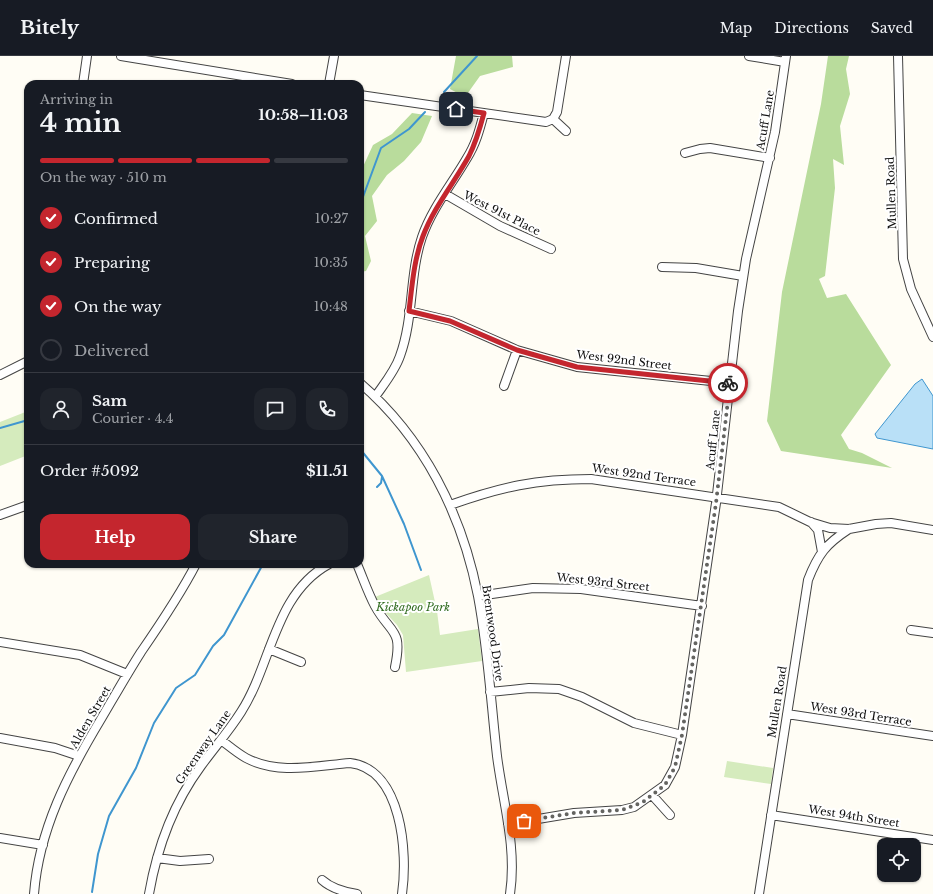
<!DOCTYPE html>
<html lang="en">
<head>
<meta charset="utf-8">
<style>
	:root { --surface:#171b24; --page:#20242c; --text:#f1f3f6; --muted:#9ea1a6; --line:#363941; --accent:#c4262e }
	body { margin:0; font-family:"Libre Baskerville",serif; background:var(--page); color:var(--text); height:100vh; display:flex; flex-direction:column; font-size:15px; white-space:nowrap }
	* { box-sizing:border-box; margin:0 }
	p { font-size:13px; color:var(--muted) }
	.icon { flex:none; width:22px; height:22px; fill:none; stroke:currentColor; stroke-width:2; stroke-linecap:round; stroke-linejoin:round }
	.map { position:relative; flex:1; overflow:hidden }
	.side { position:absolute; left:24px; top:24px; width:340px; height:488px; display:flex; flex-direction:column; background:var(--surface); border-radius:12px; box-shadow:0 1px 3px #0004 }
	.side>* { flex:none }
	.fabs { position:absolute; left:877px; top:782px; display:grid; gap:8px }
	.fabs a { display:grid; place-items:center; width:44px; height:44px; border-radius:8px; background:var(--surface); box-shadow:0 1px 3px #0004; font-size:20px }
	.pin { position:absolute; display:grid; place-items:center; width:34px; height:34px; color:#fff; margin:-17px; border-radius:8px; box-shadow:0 2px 6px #0006 }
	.courier { position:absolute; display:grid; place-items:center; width:40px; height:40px; margin:-20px; border:3px solid #c4262e; border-radius:50%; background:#fff; color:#222; box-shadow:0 1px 5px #0007 }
	.headline em { font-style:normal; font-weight:700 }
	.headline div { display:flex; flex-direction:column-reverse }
	.headline { display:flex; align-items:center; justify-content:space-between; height:68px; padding:0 16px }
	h1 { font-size:26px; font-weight:700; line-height:30px }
	.bar { display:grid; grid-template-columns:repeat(4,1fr); gap:6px 4px; align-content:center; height:48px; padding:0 16px }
	.bar i { height:5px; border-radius:3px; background:var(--line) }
	.bar .selected { background:var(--accent) }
	.bar p { grid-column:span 4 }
	.line { display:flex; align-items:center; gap:10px; padding:0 16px; border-top:1px solid var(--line) }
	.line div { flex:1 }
	.round { display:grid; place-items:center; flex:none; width:42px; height:42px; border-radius:12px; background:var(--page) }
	ol { padding:0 16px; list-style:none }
	li { display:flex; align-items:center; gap:12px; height:44px }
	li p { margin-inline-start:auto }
	li .icon { padding:4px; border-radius:50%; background:var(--accent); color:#fff; stroke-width:4 }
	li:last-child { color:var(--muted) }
	li i { width:22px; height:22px; border:2px solid var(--line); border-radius:50% }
	.cta { display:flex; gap:8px; margin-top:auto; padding:8px 16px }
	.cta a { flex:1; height:46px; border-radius:12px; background:var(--accent); color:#fff; font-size:16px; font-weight:700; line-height:46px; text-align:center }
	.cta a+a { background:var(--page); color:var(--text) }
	header { display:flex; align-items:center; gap:24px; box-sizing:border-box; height:56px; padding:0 20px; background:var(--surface); border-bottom:1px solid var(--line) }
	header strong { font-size:19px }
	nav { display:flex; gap:22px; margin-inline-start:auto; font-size:14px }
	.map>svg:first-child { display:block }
</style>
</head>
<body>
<header>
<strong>Bitely</strong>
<nav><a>Map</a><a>Directions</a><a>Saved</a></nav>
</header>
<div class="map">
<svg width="933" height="838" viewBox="0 0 933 838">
	<rect width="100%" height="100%" fill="#fffdf5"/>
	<!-- green -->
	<path fill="#d5ebbd" d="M28,355V399L0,410V366Z
		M429,519L437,555L440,579L478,573L482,605L406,616L403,579L397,569L382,553L375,541Z
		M727,705L773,712L771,728L724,721Z"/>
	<!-- forest -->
	<path fill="#b9dc9c" d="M456,0H512L513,11L480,20L465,41L450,33Z
		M828,0H849L846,13L850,38L840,70L844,109L833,103L835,132L825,220L819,223L827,242L846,238L891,309L841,379L849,393L862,397L892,412L781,395L767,365L782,236L821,48Z
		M412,57L432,60L421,86L404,105L387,119L372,140L377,165L365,180L371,205L366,215L360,216L361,115L373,89L392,78Z"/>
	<!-- water -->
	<path fill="#b9e0f7" stroke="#3f96cf" d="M922,323L933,340V393L877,382L875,378L915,328Z"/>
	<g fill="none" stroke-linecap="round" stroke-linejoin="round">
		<!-- stream -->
		<path stroke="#3f96cf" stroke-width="2" d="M444,36L477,0
			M360,149L381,92L409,73L425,56
			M0,372L28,364
			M360,393L382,420L404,468L421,514
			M377,431L381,427L382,421
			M92,836L98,798L109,760L136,712L154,667L176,632L195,619L213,590L224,579L263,508"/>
		<defs>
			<path id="minor" d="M121,0L292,28
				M749,0L785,6
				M898,0L903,203L911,233L933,281
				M83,28L87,0
				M329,28L334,0
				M360,39L546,66L553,63
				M553,63L557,56L566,0
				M553,63L566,75
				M685,97L700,93L710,92L770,102
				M445,138L500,170L551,193
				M662,211L696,212L743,220
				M409,255L451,265L517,294L577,311L730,327
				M0,319L28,305
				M360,327C424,382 462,458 478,540C488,593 491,647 497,700C503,747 517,791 510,838
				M504,330L517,294
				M375,341C384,328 395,315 400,300C414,262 409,219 422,181C432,152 452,128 467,102C476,88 480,72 484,57
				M450,449C501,431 536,423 591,423L779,451L810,466L830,472L849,473L876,468L891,467L933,474
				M0,459L28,449
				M811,466L818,474L822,496
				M357,508C363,522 368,537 375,550C391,579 403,572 395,611
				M478,540L533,532L581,533L702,550
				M911,574L933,577
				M0,586L80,599L127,618
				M269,593L301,606
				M490,636L529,632L559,633L582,641L634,667L682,679
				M787,658L933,680
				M0,682L55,692L79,700
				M221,684C229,690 237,697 246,702C278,719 315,710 350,707C402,713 408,797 402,838
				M652,739L670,759
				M771,759L933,784
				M508,768L574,757L622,754L634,751L665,729L675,711L682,679L716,447L738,255L746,203L775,76L786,0
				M0,782L43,789
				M157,802L180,805L209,803
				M322,824C332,833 344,836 357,838
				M34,838C39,773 68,718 101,663C114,641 127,618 141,596C161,567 180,539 196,508
				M149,838C157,792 173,748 201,710C214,692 229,675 241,656C272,608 274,538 329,508
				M759,838L808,524C818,498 826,488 849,473"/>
		</defs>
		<!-- minor casing -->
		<use href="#minor" stroke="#444" stroke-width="10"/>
		<!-- minor -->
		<use href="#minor" stroke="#fff" stroke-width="8"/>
	</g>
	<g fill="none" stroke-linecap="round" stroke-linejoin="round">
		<!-- done -->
		<path stroke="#646461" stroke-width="4" stroke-dasharray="0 7.2" d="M524,765L574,757L622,754L643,746L665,729L675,711L682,679L716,447L730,327H728"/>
		<!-- route -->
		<path stroke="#c4262e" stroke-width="5" d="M456,53L484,57C480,72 476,86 469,100C454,127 434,151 423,180C414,203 412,230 409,255L450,265L517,294L577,311L728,327"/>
	</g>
	<g text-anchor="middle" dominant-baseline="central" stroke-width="4" stroke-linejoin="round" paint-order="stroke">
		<!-- street labels -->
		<g font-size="11" fill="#111" stroke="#fff">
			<text transform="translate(765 64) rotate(-80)">Acuff Lane</text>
			<text transform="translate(891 137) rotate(-92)">Mullen Road</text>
			<text transform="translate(502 157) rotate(27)">West 91st Place</text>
			<text transform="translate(624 304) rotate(7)">West 92nd Street</text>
			<text transform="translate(713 384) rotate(-84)">Acuff Lane</text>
			<text transform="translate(644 419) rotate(8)">West 92nd Terrace</text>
			<text transform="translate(603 526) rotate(6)">West 93rd Street</text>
			<text transform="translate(493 577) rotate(82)">Brentwood Drive</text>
			<text transform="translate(777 646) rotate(-81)">Mullen Road</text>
			<text transform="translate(861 658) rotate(9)">West 93rd Terrace</text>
			<text transform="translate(90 661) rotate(-60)">Alden Street</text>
			<text transform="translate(203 691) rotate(-55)">Greenway Lane</text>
			<text transform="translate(854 760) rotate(9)">West 94th Street</text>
		</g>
		<!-- park labels -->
		<g font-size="11" font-style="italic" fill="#2f6b1f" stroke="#fff">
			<text x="413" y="551">Kickapoo Park</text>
		</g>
	</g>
</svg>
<div class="fabs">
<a><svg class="icon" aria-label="locate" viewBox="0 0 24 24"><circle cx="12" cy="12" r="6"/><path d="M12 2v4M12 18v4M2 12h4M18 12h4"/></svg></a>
</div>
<div class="pin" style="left:524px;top:765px;background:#ea580c"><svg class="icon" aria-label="bag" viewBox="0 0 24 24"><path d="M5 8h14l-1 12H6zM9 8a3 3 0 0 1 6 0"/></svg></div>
<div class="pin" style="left:456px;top:53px;background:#1f2937"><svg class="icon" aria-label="home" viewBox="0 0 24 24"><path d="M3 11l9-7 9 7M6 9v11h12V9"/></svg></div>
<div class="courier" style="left:728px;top:327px"><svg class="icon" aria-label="bike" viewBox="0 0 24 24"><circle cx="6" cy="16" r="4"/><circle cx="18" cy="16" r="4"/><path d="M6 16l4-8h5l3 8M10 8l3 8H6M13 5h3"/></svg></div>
<section class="side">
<div class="headline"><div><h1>4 min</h1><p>Arriving in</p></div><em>10:58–11:03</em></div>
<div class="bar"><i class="selected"></i><i class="selected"></i><i class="selected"></i><i></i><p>On the way · 510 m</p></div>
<ol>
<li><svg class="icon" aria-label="check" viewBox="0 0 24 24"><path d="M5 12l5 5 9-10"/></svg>Confirmed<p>10:27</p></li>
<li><svg class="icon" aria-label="check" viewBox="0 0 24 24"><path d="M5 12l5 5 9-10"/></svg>Preparing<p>10:35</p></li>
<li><svg class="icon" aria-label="check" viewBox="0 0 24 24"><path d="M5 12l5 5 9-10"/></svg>On the way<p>10:48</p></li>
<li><i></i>Delivered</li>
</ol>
<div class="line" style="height:72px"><a class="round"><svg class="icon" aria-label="person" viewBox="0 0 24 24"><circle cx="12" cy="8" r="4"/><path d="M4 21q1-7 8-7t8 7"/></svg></a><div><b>Sam</b><p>Courier · 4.4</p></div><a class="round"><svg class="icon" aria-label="chat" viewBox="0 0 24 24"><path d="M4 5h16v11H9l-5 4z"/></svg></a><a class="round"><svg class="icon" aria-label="phone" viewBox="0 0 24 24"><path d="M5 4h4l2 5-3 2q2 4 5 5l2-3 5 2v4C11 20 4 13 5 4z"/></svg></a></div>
<div class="line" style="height:52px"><div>Order #5092</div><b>$11.51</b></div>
<div class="cta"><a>Help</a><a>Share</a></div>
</section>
</div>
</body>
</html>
